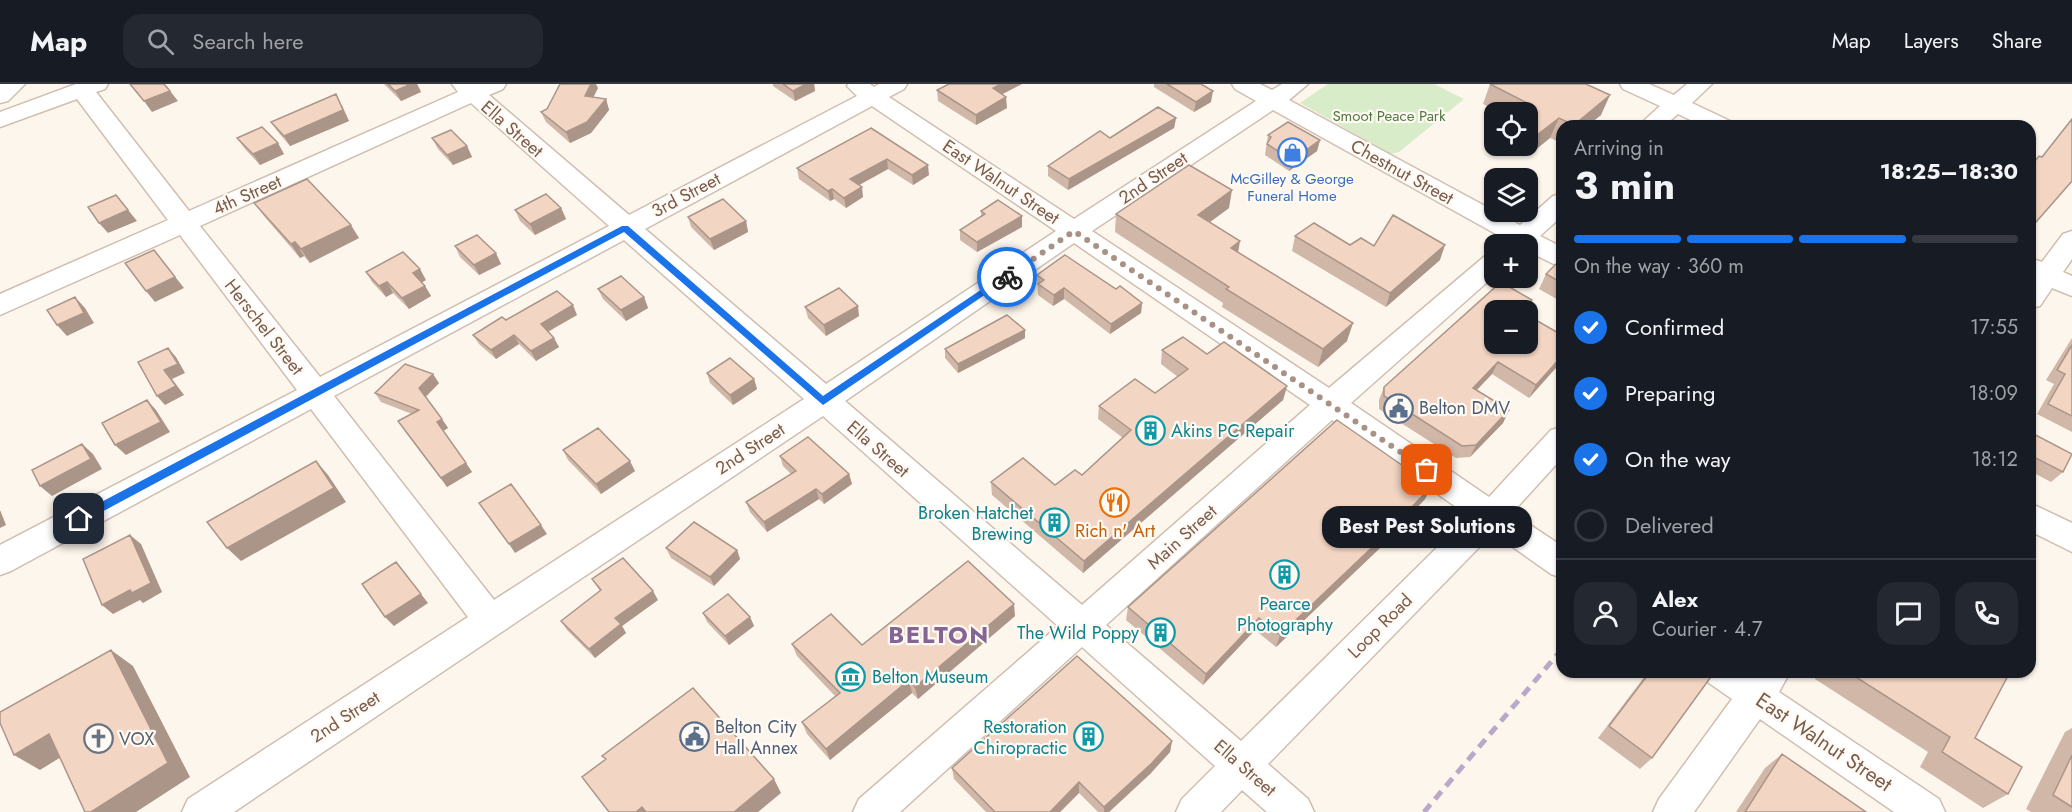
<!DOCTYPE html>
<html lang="en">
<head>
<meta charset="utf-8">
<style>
	:root { --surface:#171b24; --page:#242831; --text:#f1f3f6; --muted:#9ea1a6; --line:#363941; --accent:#1a73e8 }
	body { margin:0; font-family:Jost,sans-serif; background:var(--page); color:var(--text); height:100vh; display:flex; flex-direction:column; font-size:22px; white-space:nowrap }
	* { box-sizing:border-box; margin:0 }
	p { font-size:20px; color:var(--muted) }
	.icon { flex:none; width:33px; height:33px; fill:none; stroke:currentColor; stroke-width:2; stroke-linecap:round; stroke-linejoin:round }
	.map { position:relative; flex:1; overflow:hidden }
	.side { position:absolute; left:1556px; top:36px; width:480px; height:558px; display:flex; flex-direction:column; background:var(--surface); border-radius:18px; box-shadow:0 2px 4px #0004 }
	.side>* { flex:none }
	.tools { position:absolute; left:1484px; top:18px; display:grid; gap:12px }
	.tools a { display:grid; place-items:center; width:54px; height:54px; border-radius:12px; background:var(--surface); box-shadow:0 2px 4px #0004; font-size:30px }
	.pin { position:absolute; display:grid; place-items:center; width:51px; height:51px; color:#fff; margin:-26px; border-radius:12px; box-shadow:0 3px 9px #0006 }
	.courier { position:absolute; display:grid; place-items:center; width:60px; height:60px; margin:-30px; border:4px solid #1a73e8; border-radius:50%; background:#fff; color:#222; box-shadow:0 2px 8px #0007 }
	.bubble { position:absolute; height:42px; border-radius:18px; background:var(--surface); box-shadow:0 2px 4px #0004; font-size:20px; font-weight:700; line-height:42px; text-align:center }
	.summary em { font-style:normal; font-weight:700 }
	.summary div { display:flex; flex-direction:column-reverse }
	.summary { display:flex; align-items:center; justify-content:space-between; height:102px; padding:0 18px }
	h1 { font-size:39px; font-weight:700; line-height:45px }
	.bar { display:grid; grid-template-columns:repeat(4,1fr); gap:9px 6px; align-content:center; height:72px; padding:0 18px }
	.bar i { height:8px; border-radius:4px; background:var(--line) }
	.bar .current { background:var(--accent) }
	.bar p { grid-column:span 4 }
	.line { display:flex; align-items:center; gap:15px; padding:0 18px; border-top:2px solid var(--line) }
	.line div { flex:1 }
	.round { display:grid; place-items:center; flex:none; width:63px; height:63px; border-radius:18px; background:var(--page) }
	ol { padding:0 18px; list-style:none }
	li { display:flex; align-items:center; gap:18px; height:66px }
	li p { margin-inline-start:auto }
	li .icon { padding:6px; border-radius:50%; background:var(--accent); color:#fff; stroke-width:4 }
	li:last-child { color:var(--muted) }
	li i { width:33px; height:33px; border:3px solid var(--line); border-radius:50% }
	header { display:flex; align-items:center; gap:36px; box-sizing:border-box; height:84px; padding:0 30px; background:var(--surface); border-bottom:2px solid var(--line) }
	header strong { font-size:28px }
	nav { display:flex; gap:33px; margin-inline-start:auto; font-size:21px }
	.search { width:420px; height:54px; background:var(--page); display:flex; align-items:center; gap:15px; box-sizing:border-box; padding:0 21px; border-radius:18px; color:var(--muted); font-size:22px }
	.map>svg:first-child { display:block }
</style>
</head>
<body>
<header>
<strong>Map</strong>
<div class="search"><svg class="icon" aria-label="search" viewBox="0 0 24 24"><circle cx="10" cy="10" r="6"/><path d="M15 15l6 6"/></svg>Search here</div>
<nav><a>Map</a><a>Layers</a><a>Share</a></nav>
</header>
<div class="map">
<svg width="2072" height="728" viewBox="0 0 2072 728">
	<rect width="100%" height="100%" fill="#fdf6ec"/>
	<!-- green -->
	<path fill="#d8ecc9" d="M1328,0H1434L1464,15L1399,68L1391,70L1300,19Z"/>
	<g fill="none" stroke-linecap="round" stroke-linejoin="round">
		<defs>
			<path id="minor" d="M0,0H25L8,17L0,19Z
				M76,0H108L105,5L96,8L189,127L458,8L452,0H506L503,5L489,11L629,131L857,12L847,2L848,0H870L874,3L879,0H907L904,5L889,13L1074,135L1256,17L1235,5L1232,0H1260L1272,6L1282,0H1308L1289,16L1520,141L1553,112L1562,110V132L1540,152L1562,163V184L1527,167V160H1502L1505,155L1273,26L1092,147L1329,304L1485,172L1494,169V192L1351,319L1489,413L1551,346L1562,343V374L1512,429L1562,462V494L1551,490L1493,449L1268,680L1308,715L1314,728H1267L1242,706L1221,728H1176L1182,715L1215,682L1082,563L900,728H853L859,715L1058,542L823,332L234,728H182L188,715L468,533L311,325L11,487L0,491V461L297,306L180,151L0,231V210L168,136L77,15L0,43V28ZM471,19L609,142L320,293L200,142ZM872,22L1056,147L826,300L645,145ZM624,156L804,315L494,516L334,312ZM1074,159L1310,321L1082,521L845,317ZM1332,336L1469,432L1241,657L1106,541Z
				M1620,0H1649L1674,11L1687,0H1712L1692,19L1730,37L1734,42H1703L1678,30L1664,42H1638L1660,22L1623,5Z
				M2072,147V175L2063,188L2072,192V212L2052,204L2040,222L2030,224V174L2042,178L2063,150Z
				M2030,419L2072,439V468L2030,447Z
				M1704,588H1790L1779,608L1939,715L1945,728H1894L1760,635L1694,728H1653L1659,715L1732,615L1709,599Z"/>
		</defs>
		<!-- minor casing -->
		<use href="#minor" stroke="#d1beb0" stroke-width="3"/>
		<!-- minor -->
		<use href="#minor" fill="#fff" fill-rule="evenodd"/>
		<!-- rail -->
		<path stroke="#b9a8c9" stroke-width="5" stroke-dasharray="10 7" stroke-linecap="butt" d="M1424,728L1562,565"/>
	</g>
	<!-- wall -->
	<path fill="#d1b7a8" d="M384,0H417L421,8L401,17Z
		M773,0H814L815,7L795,17L773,2Z
		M949,0H1022L1002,10L1007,24L976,41L938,17L937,6Z
		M1154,0H1201L1211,18L1194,28L1154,3Z
		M1490,0L1601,31L1587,42H1562V59L1550,54L1529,71L1510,62H1527V28H1499L1483,20Z
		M598,4L593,13L606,15L609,26L591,49L570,59L546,38L541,28Z
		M342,21L349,37L290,62L278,48L271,38Z
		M1176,34L1174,44L1068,106L1048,92V82L1110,54Z
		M871,44L929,91L913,101L888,85L859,101L863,113L846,124L834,115L830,117L799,95L797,84Z
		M1268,51L1320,56L1317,67L1289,87L1265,71Z
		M237,54L284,70L260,81L245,65Z
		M432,54L467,62L472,73L453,81L438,65Z
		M254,119L359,154L310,179L304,172L300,174L264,132Z
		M561,124L566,135L535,151L520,137L515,126Z
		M1229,124L1210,138L1238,168L1347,257L1318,283L1222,223L1223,219L1115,148L1116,130Z
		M981,127L1022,132V143L977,168L960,156V146L981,132Z
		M688,133L746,137L748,148L714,166L691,143Z
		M1295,152L1350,161L1374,162L1440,176L1386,223L1292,167Z
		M455,162L501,180L479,191L460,173Z
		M1562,175V218L1539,205L1546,190Z
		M366,188L426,196L422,198L425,202L431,212L409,225L393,209L386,213L372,198Z
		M1037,191L1116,205L1142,219L1141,229L1110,250L1064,215L1053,222L1038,211Z
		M1501,198L1532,216L1527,226H1494V260H1527V231L1562,251V277L1529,314L1492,290L1477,306L1509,326L1503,339L1470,373L1456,374L1379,325V316L1384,303Z
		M598,205L644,213L648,224L626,237L603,215Z
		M805,223L859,232L826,252L808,234Z
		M577,231L548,248L559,263L536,277L519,260L496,275L479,260L473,251L506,236Z
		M1025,246V254L958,289L945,274V265Z
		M2072,254V348L2037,330L2054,300L2046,296Z
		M1162,266L1207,270L1287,302L1283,316L1083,489L992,411L991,398L1055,401L1082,391L1123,354L1098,335L1099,322L1155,309L1178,293L1161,280Z
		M707,289L754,295L757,305L733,321L710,299Z
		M439,299L426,313L448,344L443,347L472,388L447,403L404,346L412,330L381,318L375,309Z
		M2030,348L2063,388L2051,398L2030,387Z
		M563,366L635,387L601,410L568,376Z
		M780,372L849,390L852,400L824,420L819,415L767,448L750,428L746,418L791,390L783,382Z
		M1425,415L1379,465L1276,563L1255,546L1203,601L1126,536L1128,523Z
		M666,464L737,466L740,475L714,502L671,474Z
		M592,495L658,516L622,542L626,549L595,574L567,546L561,537L600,507Z
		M703,529L750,533L754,542L729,561L707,538Z
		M1015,532L918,615L912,609L830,676L807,650L802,638L835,612L797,572L792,560L862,561Z
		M1648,588H1709L1652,674L1640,685L1598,654Z
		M1819,588H2010L1975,654L2008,710L1983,724L1920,683L1928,668L1815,595Z
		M2072,644V728H2031L2026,725L2065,648Z
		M1172,657L1170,668L1150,690L1109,728H1098L1079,709L1060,728H986L954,695L952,684Z
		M1782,670L1866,728H1736L1765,684Z"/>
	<!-- shaded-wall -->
	<path fill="#aa9588" d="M411,0H417L421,8L401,17L395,7Z
		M591,0H596L598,4L589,22L585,12Z
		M806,0H814L815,7L795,17L793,7Z
		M1001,0H1022L993,15V4Z
		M170,7L178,17L152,28L144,17Z
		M1213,7L1211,18L1194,28L1196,18Z
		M336,10L349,37L290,62L284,52Z
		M1610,11L1601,31L1587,42H1573Z
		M1006,13L1007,24L976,41V31Z
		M606,15L609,26L591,49L570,59L566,48Z
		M1176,34L1174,44L1068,106L1069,95Z
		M1559,34L1550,54L1529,71L1537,51Z
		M1320,56L1317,67L1289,87L1292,76Z
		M278,59L284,70L260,81L253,70Z
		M467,62L472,73L453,81L447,71Z
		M887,75L888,85L852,105L850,95Z
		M928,81L929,91L913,101L912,91Z
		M862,103L863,113L846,124L844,114Z
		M832,105L834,115L830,117L828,107Z
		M1232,106L1229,124L1195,149L1198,131Z
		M116,111L137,137L108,149L99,139Z
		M561,124L566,135L535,151L530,140Z
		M1022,132V143L977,168V158Z
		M746,137L748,148L714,166L710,155Z
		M351,141L359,154L310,179L301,165Z
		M1240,157L1237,175L1231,164Z
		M295,158L304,172L300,174L291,160Z
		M1445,161L1440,176L1386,223L1390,209Z
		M154,166L184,204L155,218L146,207Z
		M496,169L501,180L479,191L474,181Z
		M420,185L426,196L419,200L413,189Z
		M387,198L393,209L386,213L379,202Z
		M425,202L431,212L409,225L402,214Z
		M1064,204V215L1053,222L1054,211Z
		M75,213L85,224L94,239L67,252L57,241Z
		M644,213L648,224L626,237L621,226Z
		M1532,216L1527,226H1521Z
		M1142,219L1141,229L1110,250L1111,240Z
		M573,221L577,231L545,249L541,240Z
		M858,222L859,232L826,252L824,241Z
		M1353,239L1347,257L1318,283L1323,265Z
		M1025,246V254L958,289V280Z
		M514,251L519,260L496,275L491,266Z
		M554,254L559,263L536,277L531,267Z
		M168,264L176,273L185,289L172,295L184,311L165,321L157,312L164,286Z
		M1562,272V277L1529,314L1536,301Z
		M1498,278L1492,290L1467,316L1473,304Z
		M433,290L439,299L425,313L419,304Z
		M754,295L757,305L733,321L730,311Z
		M1287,302L1283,316L1083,489L1084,477Z
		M147,316L156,326L170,348L126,371L115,361Z
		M1509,326L1503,339L1470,373L1476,361Z
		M442,335L448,344L443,347L437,338Z
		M82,360L93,370L102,385L52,412L40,402Z
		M316,377L328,391L346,418L241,477L227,464Z
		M630,377L635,387L601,410L596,400Z
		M466,379L472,388L447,403L441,394Z
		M849,390L852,400L824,420L822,410Z
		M1432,402L1425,415L1379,465L1276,563L1280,551Z
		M816,405L819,415L767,448L764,438Z
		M0,426L6,441L0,444Z
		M541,441L547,450L515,469L509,460Z
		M130,451L141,460L162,508L143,519L140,516L113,530L102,521Z
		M737,466L740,475L714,502L710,493Z
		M396,478L428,519L394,542L385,533Z
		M653,507L658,516L622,542L626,549L595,574L589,565L615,534Z
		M1014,520L1015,532L918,615L915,603Z
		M750,533L754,542L729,561L725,552Z
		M1259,534L1255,546L1203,601L1206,590Z
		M111,566L133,582L190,693L136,728H91Z
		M909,596L912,609L830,676L826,665Z
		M49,650L74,665L40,686L14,671Z
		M1172,657L1170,668L1150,690L1109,728H1104V723Z
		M774,695L781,709L758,728H734Z
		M1079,698V709L1060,728H1050Z
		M642,723L646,728H636Z"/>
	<!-- building -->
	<path fill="#f3d5c3" stroke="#aa9588" stroke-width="1.5" d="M130,0H164L170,7L144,17Z
		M388,0H411L395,7Z
		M560,0H591L585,12L606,15L587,38L566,48L541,28L547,25Z
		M783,0H806L793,7Z
		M949,0H1001L993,4L1006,13L976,31L937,6Z
		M1167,0H1201L1213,7L1196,18Z
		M1490,0H1586L1610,11L1574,41L1559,34L1537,51L1527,46V28H1524L1533,22Z
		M336,10L343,26L284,52L271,38Z
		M1158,23L1176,34L1069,95L1048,82L1100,47L1110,54Z
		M2072,35V97L2030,145V83L2039,72L2042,73Z
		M1288,38L1320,56L1292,76L1267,60L1271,53L1268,51Z
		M262,43L278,59L253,70L237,54Z
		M871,44L928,81L912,91L887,75L850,95L862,103L844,114L832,105L828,107L797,84Z
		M451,46L467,62L447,71L432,54Z
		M1189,81L1232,106L1198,131L1240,157L1231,164L1353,239L1323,265L1226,205L1229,203L1116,130Z
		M307,95L351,141L301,165L295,158L291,160L254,119Z
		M546,110L561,124L530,140L515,126Z
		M116,111L128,126L99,139L88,123Z
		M723,115L746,137L710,155L688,133Z
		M998,116L1022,132L977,158L960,146L985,130L981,127Z
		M1393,131L1445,161L1390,209L1295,152L1314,139L1350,161L1361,154L1374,162Z
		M477,151L496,169L474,181L455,162Z
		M154,166L175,193L146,207L125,179Z
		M403,168L420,185L413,189L425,202L402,214L387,198L379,202L366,188Z
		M1065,171L1116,205L1120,202L1142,219L1111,240L1064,204L1054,211L1038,200L1044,196L1037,191Z
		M1561,175H1562V199L1546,190Z
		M621,192L644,213L621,226L598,205Z
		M1501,198L1532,216L1521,226H1494V260H1527V231L1562,251V272L1536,301L1498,278L1473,304L1509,326L1476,361L1462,362L1384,312V303Z
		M839,204L858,222L824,241L805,223Z
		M557,207L573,221L541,240L554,254L531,267L514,251L491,266L473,251L502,233L506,236Z
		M75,213L84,229L57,241L47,226Z
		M1007,231L1025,246L958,280L945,265Z
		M1183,253L1207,270L1224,258L1287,302L1084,477L991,398L1023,374L1055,401L1075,386L1082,391L1131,346L1099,322L1135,295L1155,309L1188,285L1162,266Z
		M2072,261V332L2048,320L2065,290L2057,286Z
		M168,264L178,280L164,286L176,302L157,312L138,278Z
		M730,274L754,295L730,311L707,289Z
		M405,280L433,290L419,304L442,335L437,338L466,379L441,394L398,337L419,326L375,309Z
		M147,316L161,338L115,361L102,339Z
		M1337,336L1432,402L1384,452L1280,551L1259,534L1206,590L1128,523Z
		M598,344L630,377L596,400L563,366Z
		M2030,348L2072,370L2063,388L2030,371Z
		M808,353L849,390L822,410L816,405L764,438L746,418L796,387L780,372Z
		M82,360L91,375L40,402L32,386Z
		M316,377L334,404L227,464L207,438Z
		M511,400L541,441L509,460L479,419Z
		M694,438L737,466L710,493L666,464Z
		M130,451L151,499L132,509L130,506L102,521L83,475Z
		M623,474L653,507L615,534L621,540L589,565L561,537L601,506L592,495Z
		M968,477L1014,520L915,603L909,596L826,665L802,638L840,609L792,560L831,530L862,561Z
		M396,478L421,510L385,533L362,500Z
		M728,510L750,533L725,552L703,529Z
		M111,566L168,679L91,728H85L49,650L14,671L0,639V628Z
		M1077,572L1172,657L1152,679L1104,723L1079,698L1050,728H995L952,684Z
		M1650,588H1709L1713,590L1652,674L1609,642Z
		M1848,588H2010L1975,654L2022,683L2008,710L1942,668L1950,653Z
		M693,604L774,695L734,728H646L642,723L636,728H609L582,693L606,675L602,672Z
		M1782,670L1866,728H1745Z
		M2072,671V723L2053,711Z"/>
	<!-- route -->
	<path fill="#1a73e8" d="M622,142H628L823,312L1003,191L1011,193L823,321L624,148L83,438H75V432Z"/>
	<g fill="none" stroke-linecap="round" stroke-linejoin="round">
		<!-- done -->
		<path stroke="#a89285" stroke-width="6" stroke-dasharray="0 10.8" d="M1007,193L1074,147L1427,386"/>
	</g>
	<!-- icons -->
	<defs>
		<symbol id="shop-ring" viewBox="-11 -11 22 22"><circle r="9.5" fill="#fffaf3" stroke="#3f7fe0" stroke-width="1.5"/><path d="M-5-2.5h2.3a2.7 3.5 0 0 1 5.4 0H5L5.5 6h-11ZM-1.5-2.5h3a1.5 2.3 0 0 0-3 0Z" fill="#3f7fe0"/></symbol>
		<symbol id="civic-ring" viewBox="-11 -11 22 22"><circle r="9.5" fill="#fffaf3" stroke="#5c6f8a" stroke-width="1.5"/><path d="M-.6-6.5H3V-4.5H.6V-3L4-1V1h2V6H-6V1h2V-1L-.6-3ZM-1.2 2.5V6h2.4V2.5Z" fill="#5c6f8a"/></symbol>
		<symbol id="building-ring" viewBox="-11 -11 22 22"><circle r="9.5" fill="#fffaf3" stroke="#0f9aa8" stroke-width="1.5"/><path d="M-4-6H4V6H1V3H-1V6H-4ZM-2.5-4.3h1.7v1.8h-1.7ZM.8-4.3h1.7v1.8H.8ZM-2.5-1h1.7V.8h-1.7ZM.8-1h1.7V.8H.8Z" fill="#0f9aa8"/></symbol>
		<symbol id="restaurant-ring" viewBox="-11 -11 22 22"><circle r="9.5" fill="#fffaf3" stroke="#e8710a" stroke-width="1.5"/><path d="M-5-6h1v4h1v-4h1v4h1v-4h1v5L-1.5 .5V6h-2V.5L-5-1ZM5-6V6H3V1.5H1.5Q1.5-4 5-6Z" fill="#e8710a"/></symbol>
		<symbol id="museum-ring" viewBox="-11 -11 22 22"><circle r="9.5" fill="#fffaf3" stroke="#0f9aa8" stroke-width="1.5"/><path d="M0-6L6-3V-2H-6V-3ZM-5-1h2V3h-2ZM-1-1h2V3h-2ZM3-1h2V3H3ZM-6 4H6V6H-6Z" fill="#0f9aa8"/></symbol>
		<symbol id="church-ring" viewBox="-11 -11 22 22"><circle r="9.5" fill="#fffaf3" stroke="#6b7280" stroke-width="1.5"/><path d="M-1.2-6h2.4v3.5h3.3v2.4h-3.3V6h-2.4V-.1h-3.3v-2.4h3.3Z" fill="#6b7280"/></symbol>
	</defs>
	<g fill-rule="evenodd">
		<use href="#shop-ring" x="1276" y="52" width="33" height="33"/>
		<use href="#civic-ring" x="1382" y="308" width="33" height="33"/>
		<use href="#building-ring" x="1134" y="330" width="33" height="33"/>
		<use href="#restaurant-ring" x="1098" y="402" width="33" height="33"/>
		<use href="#building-ring" x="1038" y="422" width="33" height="33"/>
		<use href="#building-ring" x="1268" y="474" width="33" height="33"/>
		<use href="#building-ring" x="1144" y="532" width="33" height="33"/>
		<use href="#museum-ring" x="834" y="576" width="33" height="33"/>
		<use href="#civic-ring" x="678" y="636" width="33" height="33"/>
		<use href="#building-ring" x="1072" y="636" width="33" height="33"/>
		<use href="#church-ring" x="82" y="638" width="33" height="33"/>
	</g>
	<g text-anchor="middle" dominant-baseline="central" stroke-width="4.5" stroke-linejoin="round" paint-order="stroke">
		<!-- far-park labels -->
		<g font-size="15" fill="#537a41" stroke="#fffaf3">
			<text x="1389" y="32">Smoot Peace Park</text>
		</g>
		<!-- far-shop labels -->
		<g font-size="15" fill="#366cbe" stroke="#fffaf3">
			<text x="1292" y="95">McGilley &amp; George<tspan x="1292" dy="17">Funeral Home</tspan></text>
		</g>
		<!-- street labels -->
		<g font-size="18" fill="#7a5c4d" stroke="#fffaf3">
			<text transform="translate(512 45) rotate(41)">Ella Street</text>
			<text transform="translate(1402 88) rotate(29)">Chestnut Street</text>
			<text transform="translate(1153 94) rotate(-34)">2nd Street</text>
			<text transform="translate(1001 98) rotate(34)">East Walnut Street</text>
			<text transform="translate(247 111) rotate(-24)">4th Street</text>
			<text transform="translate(686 111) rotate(-28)">3rd Street</text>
			<text transform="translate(264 243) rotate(52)">Herschel Street</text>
			<text transform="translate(750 365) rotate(-33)">2nd Street</text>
			<text transform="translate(878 365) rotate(41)">Ella Street</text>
			<text transform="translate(1182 453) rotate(-42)">Main Street</text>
			<text transform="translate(1380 542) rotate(-45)">Loop Road</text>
			<text transform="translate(345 633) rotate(-33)">2nd Street</text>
			<text transform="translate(1245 684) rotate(41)">Ella Street</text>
		</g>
		<!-- service labels -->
		<g font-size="18" fill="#4e5e75" stroke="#fffaf3" text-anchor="start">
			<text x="1419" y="324">Belton DMV</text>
			<text x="715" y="643">Belton City<tspan x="715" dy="21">Hall Annex</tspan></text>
		</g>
		<!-- culture labels -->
		<g font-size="18" fill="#0d838f" stroke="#fffaf3" text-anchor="end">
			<text x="1171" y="347" text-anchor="start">Akins PC Repair</text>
			<text x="1033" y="429">Broken Hatchet<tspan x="1033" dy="21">Brewing</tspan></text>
			<text x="1285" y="520" text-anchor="middle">Pearce<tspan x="1285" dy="21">Photography</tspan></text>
			<text x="1139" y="549">The Wild Poppy</text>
			<text x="872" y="593" text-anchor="start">Belton Museum</text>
			<text x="1067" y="643">Restoration<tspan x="1067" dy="21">Chiropractic</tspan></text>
		</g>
		<!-- food labels -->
		<g font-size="18" fill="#c56008" stroke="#fffaf3">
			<text x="1115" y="447">Rich n' Art</text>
		</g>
		<!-- worship labels -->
		<g font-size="18" fill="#5b616d" stroke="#fffaf3" text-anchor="start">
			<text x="119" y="655">VOX</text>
		</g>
		<!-- near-street labels -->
		<g font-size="21" fill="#7a5c4d" stroke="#fffaf3">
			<text transform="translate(1824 658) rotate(34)">East Walnut Street</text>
		</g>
		<!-- district labels -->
		<g font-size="24" font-weight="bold" letter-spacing="1.5" fill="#846695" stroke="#fffaf3">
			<text x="939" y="550">BELTON</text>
		</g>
	</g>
</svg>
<div class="tools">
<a><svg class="icon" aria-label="locate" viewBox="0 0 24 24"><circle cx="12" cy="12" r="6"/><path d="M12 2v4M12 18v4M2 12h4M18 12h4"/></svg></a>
<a><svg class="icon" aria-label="layers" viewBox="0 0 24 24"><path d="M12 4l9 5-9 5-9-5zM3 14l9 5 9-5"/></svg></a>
<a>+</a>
<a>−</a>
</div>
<div class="pin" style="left:1427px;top:386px;background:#ea580c"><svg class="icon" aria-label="bag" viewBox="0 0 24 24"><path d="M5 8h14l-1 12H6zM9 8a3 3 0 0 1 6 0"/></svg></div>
<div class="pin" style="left:79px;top:435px;background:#1f2937"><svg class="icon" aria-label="home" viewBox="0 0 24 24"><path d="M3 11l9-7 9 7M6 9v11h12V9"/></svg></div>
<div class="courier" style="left:1007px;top:193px"><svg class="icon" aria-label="bike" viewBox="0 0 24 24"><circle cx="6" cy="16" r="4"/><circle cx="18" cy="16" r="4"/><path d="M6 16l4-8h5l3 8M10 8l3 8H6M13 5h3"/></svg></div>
<div class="bubble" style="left:1322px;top:422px;width:210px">Best Pest Solutions</div>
<section class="side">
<div class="summary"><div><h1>3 min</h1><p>Arriving in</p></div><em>18:25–18:30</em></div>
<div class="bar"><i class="current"></i><i class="current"></i><i class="current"></i><i></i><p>On the way · 360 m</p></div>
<ol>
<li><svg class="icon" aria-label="check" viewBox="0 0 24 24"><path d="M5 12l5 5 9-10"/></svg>Confirmed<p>17:55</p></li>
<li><svg class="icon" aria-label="check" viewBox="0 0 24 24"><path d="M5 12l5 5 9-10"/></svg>Preparing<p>18:09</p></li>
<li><svg class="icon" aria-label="check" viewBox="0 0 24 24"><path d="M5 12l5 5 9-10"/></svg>On the way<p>18:12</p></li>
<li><i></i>Delivered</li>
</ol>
<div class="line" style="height:108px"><a class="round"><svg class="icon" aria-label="person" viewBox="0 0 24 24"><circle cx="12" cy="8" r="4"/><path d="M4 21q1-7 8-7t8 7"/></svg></a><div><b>Alex</b><p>Courier · 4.7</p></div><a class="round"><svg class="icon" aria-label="chat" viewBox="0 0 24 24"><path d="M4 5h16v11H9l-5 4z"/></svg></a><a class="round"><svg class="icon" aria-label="phone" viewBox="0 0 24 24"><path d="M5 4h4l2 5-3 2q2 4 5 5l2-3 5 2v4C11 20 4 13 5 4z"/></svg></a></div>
</section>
</div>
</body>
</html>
